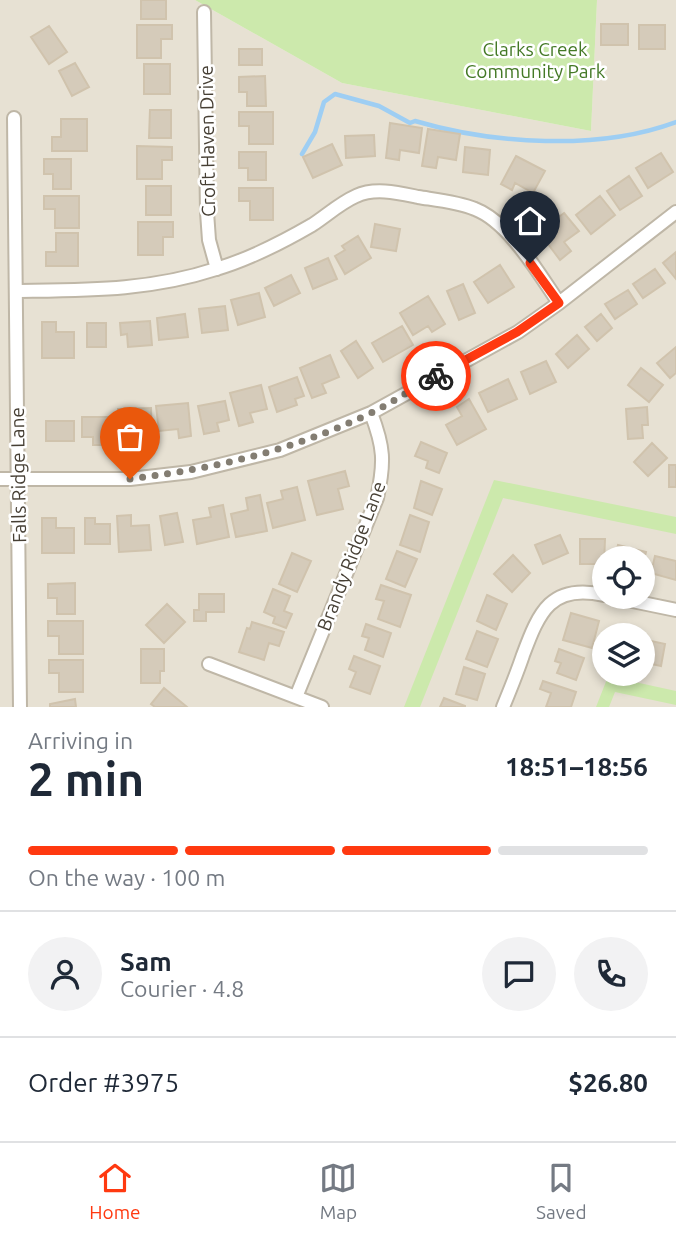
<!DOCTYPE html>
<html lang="en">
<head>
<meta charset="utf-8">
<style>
	:root { --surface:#fff; --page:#f2f2f3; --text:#1f2937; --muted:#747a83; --line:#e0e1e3; --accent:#ff3910 }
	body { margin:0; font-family:Ubuntu,sans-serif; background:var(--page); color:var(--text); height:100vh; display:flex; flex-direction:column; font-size:26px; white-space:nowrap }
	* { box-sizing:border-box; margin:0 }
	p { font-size:23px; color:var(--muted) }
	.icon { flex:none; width:38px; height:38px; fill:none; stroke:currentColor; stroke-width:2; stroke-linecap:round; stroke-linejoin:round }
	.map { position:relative; height:707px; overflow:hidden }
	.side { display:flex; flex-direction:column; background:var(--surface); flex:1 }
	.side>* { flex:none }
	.controls { position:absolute; left:592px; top:546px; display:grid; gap:14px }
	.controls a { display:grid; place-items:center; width:63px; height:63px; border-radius:50%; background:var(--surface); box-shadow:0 4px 10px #0003; font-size:35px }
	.pin { position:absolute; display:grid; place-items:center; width:60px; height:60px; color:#fff; margin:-72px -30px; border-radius:50% 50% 50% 0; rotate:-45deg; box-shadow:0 0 7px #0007 }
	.pin .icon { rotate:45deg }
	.courier { position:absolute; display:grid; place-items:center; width:70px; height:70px; margin:-35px; border:5px solid #ff3910; border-radius:50%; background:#fff; color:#222; box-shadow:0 2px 9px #0007 }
	.overview em { font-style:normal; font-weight:700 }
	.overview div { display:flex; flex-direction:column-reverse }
	.overview { display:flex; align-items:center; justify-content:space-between; height:119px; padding:0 28px }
	h1 { font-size:46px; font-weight:700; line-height:52px }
	.bar { display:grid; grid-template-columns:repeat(4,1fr); gap:10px 7px; align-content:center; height:84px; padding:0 28px }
	.bar i { height:9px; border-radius:5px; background:var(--line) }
	.bar .on { background:var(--accent) }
	.bar p { grid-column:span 4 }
	.line { display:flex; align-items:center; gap:18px; padding:0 28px; border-top:2px solid var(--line) }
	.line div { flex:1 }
	.round { display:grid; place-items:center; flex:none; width:74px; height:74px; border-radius:37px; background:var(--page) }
	.menu { display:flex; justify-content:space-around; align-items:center; height:98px; border-top:2px solid var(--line); background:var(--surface); font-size:19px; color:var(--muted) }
	.menu a { display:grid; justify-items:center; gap:4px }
	.menu .on { color:var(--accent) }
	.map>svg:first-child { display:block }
</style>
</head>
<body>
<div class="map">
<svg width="676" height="707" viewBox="0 0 676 707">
	<rect width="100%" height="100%" fill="#f3efe5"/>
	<!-- residential -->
	<path fill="#e7e1d3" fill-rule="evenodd" d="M0,0H195L342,83L591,131L597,0H676V707H0ZM604,558H642V597H604ZM604,635H642V674H604Z"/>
	<!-- green -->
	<path fill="#cce9ac" d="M195,0H597L591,131L342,83Z
		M494,480L676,517V534L503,498L420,707H404Z
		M609,674H622L621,679L676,691V705L615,692L609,707H596Z"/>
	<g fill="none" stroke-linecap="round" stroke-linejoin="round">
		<!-- stream -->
		<path stroke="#9ecef3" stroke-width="4.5" d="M302,154L315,132L324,102L335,94L379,106L410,123L415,121C493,144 598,151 676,122"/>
	</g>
	<!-- building -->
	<path fill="#d5cbba" stroke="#d0c3ad" stroke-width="2" d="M141,0H166V19H141Z
		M601,24H628V45H601Z
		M137,25H172V39H161V58H137Z
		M639,25H665V49H639Z
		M49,26L67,52L49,64L31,37Z
		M239,49H262V65H239Z
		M75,63L89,87L72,96L59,71Z
		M144,64H170V94H144Z
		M265,76L266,106H247V92H239V77Z
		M150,110H171V138H149Z
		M239,112H273V144H249V126H239Z
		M61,119H87V151H52V137H61Z
		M390,123L422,128L419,153L400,150L399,160L386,158Z
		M428,129L460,134L456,160L438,157L436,168L422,166Z
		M374,135L375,156L346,158L345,136Z
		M332,144L342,165L313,178L303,157Z
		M137,146L172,147V160H162V179H137Z
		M465,147L490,150L488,175L463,172Z
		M239,152H266V180H248V168H239Z
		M661,153L673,172L648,188L636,168Z
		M516,156L545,171L533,193L515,183L512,190L501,184Z
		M44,159H71V189H53V174H44Z
		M629,176L642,196L620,210L607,191Z
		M146,186H171V215H146Z
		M239,188H273V220H250V201H239Z
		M44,196H79V228H55V209H44Z
		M600,196L615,215L591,234L576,215Z
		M564,213L579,231L564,242L571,251L560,260L539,232Z
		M138,222H173V237H163V255H138Z
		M375,224L400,229L396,251L371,247Z
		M56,233H78V266H46V252H56Z
		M358,236L371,258L345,274L335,256L345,250L342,246Z
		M676,252V279L663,263Z
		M328,258L337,279L313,289L305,268Z
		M500,265L514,287L488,303L474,282Z
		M655,269L665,283L643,298L633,284Z
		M291,275L300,293L274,306L265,288Z
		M463,284L475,313L459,320L447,291Z
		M628,290L637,304L615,319L605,304Z
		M259,293L265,317L238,325L231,300Z
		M428,296L445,324L432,332L428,326L413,335L400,313Z
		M225,306L228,330L202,333L199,309Z
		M185,314L188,337L159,340L157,318Z
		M601,314L612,328L597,341L585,327Z
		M150,321L152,345L128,347L127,334L121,335L120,323Z
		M42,322H56V332H74V358H42Z
		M87,323H106V347H87Z
		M402,326L413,345L383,362L372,343Z
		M577,335L589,349L568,368L556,354Z
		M356,341L373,368L358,378L341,351Z
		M676,347V373L670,378L657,363Z
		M330,355L339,377L322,384L326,393L312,398L300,368Z
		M546,361L556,382L530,394L521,372Z
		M641,368L663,385L649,402L628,385Z
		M297,377L304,396L295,399L297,405L277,412L269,387Z
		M508,379L517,399L488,412L479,393Z
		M261,385L267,409L250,413L253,422L239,426L230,393Z
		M469,399L486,429L457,445L446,425L462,416L457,407Z
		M225,401L229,420L217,423L219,431L204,434L198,406Z
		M188,403L191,436L179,438L178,429L159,431L156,406Z
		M647,407L648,425H642L643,438L628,439L626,409Z
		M151,408L152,442H139V434H119L118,409Z
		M82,417H112V445H93V437H82Z
		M46,421H74V441H46Z
		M421,442L447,453L439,473L426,468L428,461L415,456Z
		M652,443L667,458L648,476L634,462Z
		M669,465H676V487H669Z
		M345,471L349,486L338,489L343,509L317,515L308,481Z
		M421,481L442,489L432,515L414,508Z
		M297,487L305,520L273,528L267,503L283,499L281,491Z
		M260,495L267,531L236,537L231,514L248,510L246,498Z
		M223,505L229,537L197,544L193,520L211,517L209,508Z
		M177,513L183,542L165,545L160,516Z
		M131,515V526L149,525L151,550L119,552L117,516Z
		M410,515L429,522L420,552L400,545Z
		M42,518H56V528H74V553H42Z
		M85,518H95V524H110V544H85Z
		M560,535L568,553L543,564L535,545Z
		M580,539H605L604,564H580Z
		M618,545L646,552L642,568V558H615Z
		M397,551L417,559L405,587L386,579Z
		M292,553L311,561L297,592L279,584Z
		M513,555L530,573L512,592L494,574Z
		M655,556L676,561V580L651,573Z
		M75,583V614H57V598H48V584Z
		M381,585L411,595L400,627L378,619L384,601L376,599Z
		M273,589L290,596L284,611L292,614L286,628L273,623L275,617L264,612Z
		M199,594H224V612H206V621H194V610H199Z
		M487,595L507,604L496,630L477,621Z
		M167,604L185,622L164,643L146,625Z
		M571,613L599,621L592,648L563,640Z
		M48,621H83V654H59V636H48Z
		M252,622L284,632L279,646L269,643L264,660L239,652L247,628L250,629Z
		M366,624L391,633L383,657L365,650L369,638L362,636Z
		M477,631L498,639L487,667L466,659Z
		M642,639L665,644L661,666L642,662Z
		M141,649H164V671H160V683H141Z
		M559,649L584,658L576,680L557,673L561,663L555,661Z
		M354,656L380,666L370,694L350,687L356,672L349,669Z
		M49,660H83V692H59V673H49Z
		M464,667L485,674L477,700L456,694Z
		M543,681L576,692L571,707H546L551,693L540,689Z
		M164,688L187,707H155L151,704Z
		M444,698L465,706V707H440Z
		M75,699L76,707H50V704Z"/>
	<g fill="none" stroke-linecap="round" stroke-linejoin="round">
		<defs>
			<path id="minor" d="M204,12L207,212L209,240L217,269
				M14,118L20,707
				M17,291C86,290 149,291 216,269C250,259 281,243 312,225C326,216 340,203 356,196C375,187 399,193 418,197C437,200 458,202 475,209C509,222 539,274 559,303
				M0,479H130L191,472L280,450L371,413L518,332L559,303L676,212
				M613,597L676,610
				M209,664L322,707
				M296,697L377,498C385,462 384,447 371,413
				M503,707C510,690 517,673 523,655C539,612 551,583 604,595"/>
		</defs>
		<!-- minor casing -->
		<use href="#minor" stroke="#bfb7a7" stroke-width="16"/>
		<!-- minor -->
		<use href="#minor" stroke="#fff" stroke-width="12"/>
	</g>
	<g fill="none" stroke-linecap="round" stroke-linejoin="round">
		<!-- done -->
		<path stroke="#837d72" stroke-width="7" stroke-dasharray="0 12.6" d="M130,479C217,468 291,451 371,413C393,402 414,388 436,376"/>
		<!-- route -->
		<path stroke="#ff3910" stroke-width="9" d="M436,376L517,332L559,303L530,263"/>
	</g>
	<g text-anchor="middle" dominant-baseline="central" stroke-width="5" stroke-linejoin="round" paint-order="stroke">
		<!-- park labels -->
		<g font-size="19" fill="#447926" stroke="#fff">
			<text x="535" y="49">Clarks Creek<tspan x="535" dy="22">Community Park</tspan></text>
		</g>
		<!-- street labels -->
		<g font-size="19" fill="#463f34" stroke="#fff">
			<text transform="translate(207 141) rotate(-91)">Croft Haven Drive</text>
			<text transform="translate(18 475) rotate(-91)">Falls Ridge Lane</text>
			<text transform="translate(351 556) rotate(-69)">Brandy Ridge Lane</text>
		</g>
	</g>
</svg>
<div class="controls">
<a><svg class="icon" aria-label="locate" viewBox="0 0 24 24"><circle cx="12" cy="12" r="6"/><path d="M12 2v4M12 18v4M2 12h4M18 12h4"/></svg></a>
<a><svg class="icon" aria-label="layers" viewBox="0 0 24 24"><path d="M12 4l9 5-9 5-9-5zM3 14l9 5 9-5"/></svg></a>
</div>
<div class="pin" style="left:130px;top:479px;background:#ea580c"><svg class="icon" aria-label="bag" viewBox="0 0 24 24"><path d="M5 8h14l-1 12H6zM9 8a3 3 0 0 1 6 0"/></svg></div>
<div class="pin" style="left:530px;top:263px;background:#1f2937"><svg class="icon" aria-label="home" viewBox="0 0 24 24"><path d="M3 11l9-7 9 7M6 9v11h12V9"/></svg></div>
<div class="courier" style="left:436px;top:376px"><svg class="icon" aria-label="bike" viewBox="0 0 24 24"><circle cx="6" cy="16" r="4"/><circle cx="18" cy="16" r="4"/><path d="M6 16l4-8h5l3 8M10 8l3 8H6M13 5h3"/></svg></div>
</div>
<section class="side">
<div class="overview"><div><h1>2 min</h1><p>Arriving in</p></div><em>18:51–18:56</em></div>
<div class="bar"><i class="on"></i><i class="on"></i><i class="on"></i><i></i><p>On the way · 100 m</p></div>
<div class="line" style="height:126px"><a class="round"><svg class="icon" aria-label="person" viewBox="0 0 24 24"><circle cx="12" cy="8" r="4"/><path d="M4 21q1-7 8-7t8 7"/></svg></a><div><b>Sam</b><p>Courier · 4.8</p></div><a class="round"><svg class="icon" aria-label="chat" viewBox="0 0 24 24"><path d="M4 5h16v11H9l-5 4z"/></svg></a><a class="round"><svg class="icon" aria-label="phone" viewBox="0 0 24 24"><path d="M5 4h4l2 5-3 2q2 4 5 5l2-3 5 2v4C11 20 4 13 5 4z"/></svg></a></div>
<div class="line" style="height:91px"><div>Order #3975</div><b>$26.80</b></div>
</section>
<nav class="menu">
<a class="on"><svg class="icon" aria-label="home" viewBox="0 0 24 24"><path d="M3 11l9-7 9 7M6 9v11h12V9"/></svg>Home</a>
<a><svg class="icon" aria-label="map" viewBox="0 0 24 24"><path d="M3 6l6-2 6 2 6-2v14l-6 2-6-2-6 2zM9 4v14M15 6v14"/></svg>Map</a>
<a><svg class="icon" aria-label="saved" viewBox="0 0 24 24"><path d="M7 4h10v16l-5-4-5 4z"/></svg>Saved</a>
</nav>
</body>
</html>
